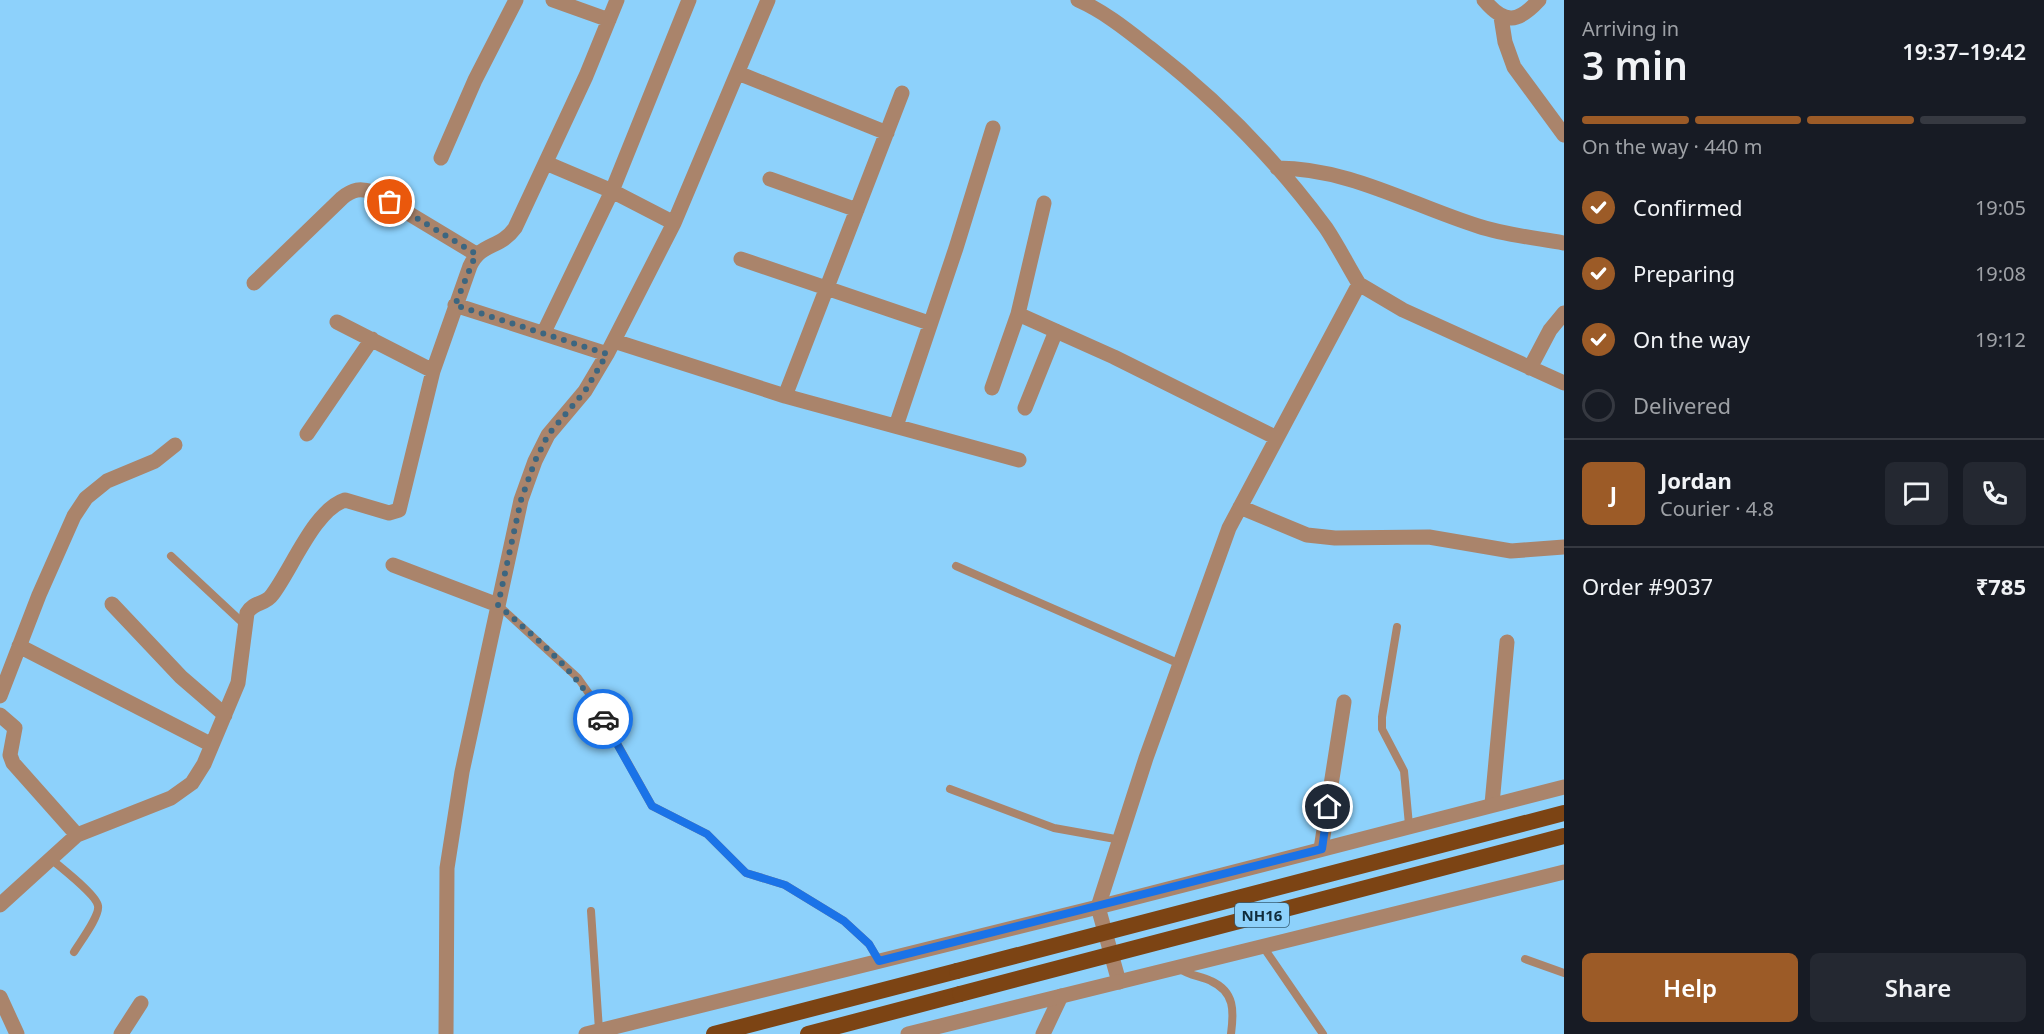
<!DOCTYPE html>
<html lang="en">
<head>
<meta charset="utf-8">
<style>
	:root { --surface:#171b24; --page:#242831; --text:#f1f3f6; --muted:#9ea1a6; --line:#363941; --accent:#9c5b27 }
	body { margin:0; font-family:"Noto Sans",sans-serif; background:var(--page); color:var(--text); height:100vh; display:flex; flex-direction:column; font-size:22px; white-space:nowrap }
	* { box-sizing:border-box; margin:0 }
	p { font-size:20px; color:var(--muted) }
	.icon { flex:none; width:33px; height:33px; fill:none; stroke:currentColor; stroke-width:2; stroke-linecap:round; stroke-linejoin:round }
	.map { position:relative; flex:1; overflow:hidden }
	.side { display:flex; flex-direction:column; background:var(--surface); width:480px }
	.side>* { flex:none }
	.pin { position:absolute; display:grid; place-items:center; width:51px; height:51px; color:#fff; margin:-26px; border:3px solid #fff; border-radius:50%; box-shadow:0 2px 6px #0007 }
	.courier { position:absolute; display:grid; place-items:center; width:60px; height:60px; margin:-30px; border:4px solid #1a73e8; border-radius:50%; background:#fff; color:#222; box-shadow:0 2px 8px #0007 }
	.head em { font-style:normal; font-weight:600 }
	.head div { display:flex; flex-direction:column-reverse }
	.head { display:flex; align-items:center; justify-content:space-between; height:102px; padding:0 18px }
	h1 { font-size:39px; font-weight:600; line-height:45px }
	.bar { display:grid; grid-template-columns:repeat(4,1fr); gap:9px 6px; align-content:center; height:72px; padding:0 18px }
	.bar i { height:8px; border-radius:4px; background:var(--line) }
	.bar .active { background:var(--accent) }
	.bar p { grid-column:span 4 }
	.line { display:flex; align-items:center; gap:15px; padding:0 18px; border-top:2px solid var(--line) }
	.line div { flex:1 }
	.round { display:grid; place-items:center; flex:none; width:63px; height:63px; border-radius:9px; background:var(--page) }
	ol { padding:0 18px; list-style:none }
	li { display:flex; align-items:center; gap:18px; height:66px }
	li p { margin-inline-start:auto }
	li .icon { padding:6px; border-radius:50%; background:var(--accent); color:#fff; stroke-width:4 }
	li:last-child { color:var(--muted) }
	li i { width:33px; height:33px; border:3px solid var(--line); border-radius:50% }
	.button { display:flex; gap:12px; margin-top:auto; padding:12px 18px }
	.button a { flex:1; height:69px; border-radius:9px; background:var(--accent); color:#fff; font-size:24px; font-weight:600; line-height:69px; text-align:center }
	.button a+a { background:var(--page); color:var(--text) }
	main { display:flex; flex:1; min-height:0 }
	.map>svg:first-child { display:block }
</style>
</head>
<body>
<main>
<div class="map">
<svg width="1564" height="1034" viewBox="0 0 1564 1034">
	<rect width="100%" height="100%" fill="#8dd1fb"/>
	<g fill="none" stroke-linecap="round" stroke-linejoin="round">
		<!-- service -->
		<path stroke="#aa846b" stroke-width="8" d="M171,556L245,625
			M956,566L1180,664
			M498,605L578,678L590,695L652,806L707,834L746,873L785,885L844,921L869,944L879,961
			M1397,627L1382,717V729L1404,771L1409,825
			M950,789L1054,828L1121,840
			M51,859C60,867 97,895 98,906C100,916 80,942 74,952
			M591,911L599,1030
			M1264,948L1323,1034
			M1525,959L1564,973
			M1180,969C1190,976 1201,976 1211,981C1235,992 1234,1011 1231,1034"/>
		<!-- minor -->
		<path stroke="#aa846b" stroke-width="15" d="M553,0L609,20
			M1078,0C1105,12 1127,30 1150,48C1216,99 1277,161 1326,228C1338,246 1348,266 1359,284L1229,528L1146,758L1098,907L1119,982
			M1484,0C1505,25 1518,23 1539,0
			M1501,17L1505,42L1514,67L1564,135
			M738,73L887,133
			M441,158L475,80L516,0
			M546,163L612,191L674,223
			M1277,168C1349,168 1411,205 1478,226C1505,235 1536,238 1564,243
			M770,179L857,210
			M741,259L929,323
			M254,283L342,198C353,189 360,188 373,192L476,254
			M1359,284L1403,310L1564,383
			M455,305L607,354
			M1018,314L1114,357L1277,438
			M337,322L433,371
			M544,332L612,191L689,0
			M614,341L785,396L1019,460
			M1530,368L1550,330L1564,313
			M992,388L1018,314L1044,203
			M785,396L902,93
			M1025,408L1056,331
			M896,426L956,248L993,128
			M307,434L372,339
			M1240,507L1307,535L1335,538L1429,537L1511,551L1564,547
			M393,565L498,605
			M112,604L181,677L225,715
			M19,646L212,745
			M0,696L39,595L74,516L86,498L107,481L155,461L175,445
			M0,715L15,728L10,755L13,763L77,835
			M1492,804L1507,642
			M1321,849L1344,702
			M0,905L77,835L171,798L192,783L204,764L238,683L247,613C254,601 265,605 272,595C292,569 314,510 345,500L389,513L399,510L433,371L470,266C481,242 500,249 515,228L586,76L617,0
			M0,997L17,1034
			M121,1034L141,1003
			M446,1034L447,868L462,772L521,500L535,461L548,435L585,391L607,354L674,223L768,0
			M1043,1034L1061,996"/>
		<!-- tertiary -->
		<path stroke="#aa846b" stroke-width="15" d="M586,1034L1098,907L1564,787
			M908,1034L1564,872"/>
		<!-- trunk -->
		<path stroke="#7c4414" stroke-width="16" d="M714,1034L957,971
			M808,1034L960,994"/>
		<!-- trunk-bridge -->
		<path stroke="#7c4414" stroke-width="16" d="M957,971L1564,813
			M960,994L1564,836"/>
	</g>
	<g fill="none" stroke-linecap="round" stroke-linejoin="round">
		<!-- done -->
		<path stroke="#3c6680" stroke-width="6" stroke-dasharray="0 10.8" d="M390,202L476,254L455,305L607,354L585,391L548,435L535,461L521,500L498,605C538,640 577,671 603,719"/>
		<!-- route -->
		<path stroke="#1a73e8" stroke-width="8" d="M603,719L652,806L707,834L746,873L785,885L844,921L869,944L879,961L1322,849L1328,807"/>
	</g>
	<g text-anchor="middle" dominant-baseline="central" stroke-width="5" stroke-linejoin="round" paint-order="stroke">
		<!-- shield labels -->
		<rect fill="#8dd1fb" stroke="#365e76" stroke-width="1.5" x="1235" y="903" width="54" height="24" rx="4.5"/>
		<g font-size="15" font-weight="bold" fill="#102d3d">
			<text x="1262" y="915">NH16</text>
		</g>
	</g>
</svg>
<div class="pin" style="left:390px;top:202px;background:#ea580c"><svg class="icon" aria-label="bag" viewBox="0 0 24 24"><path d="M5 8h14l-1 12H6zM9 8a3 3 0 0 1 6 0"/></svg></div>
<div class="pin" style="left:1328px;top:807px;background:#1f2937"><svg class="icon" aria-label="home" viewBox="0 0 24 24"><path d="M3 11l9-7 9 7M6 9v11h12V9"/></svg></div>
<div class="courier" style="left:603px;top:719px"><svg class="icon" aria-label="car" viewBox="0 0 24 24"><path d="M5 17H2v-5l4-1 3-4h7l3 4 3 1v5h-3M9 17h6M6 11h13"/><circle cx="7" cy="17" r="2"/><circle cx="17" cy="17" r="2"/></svg></div>
</div>
<section class="side">
<div class="head"><div><h1>3 min</h1><p>Arriving in</p></div><em>19:37–19:42</em></div>
<div class="bar"><i class="active"></i><i class="active"></i><i class="active"></i><i></i><p>On the way · 440 m</p></div>
<ol>
<li><svg class="icon" aria-label="check" viewBox="0 0 24 24"><path d="M5 12l5 5 9-10"/></svg>Confirmed<p>19:05</p></li>
<li><svg class="icon" aria-label="check" viewBox="0 0 24 24"><path d="M5 12l5 5 9-10"/></svg>Preparing<p>19:08</p></li>
<li><svg class="icon" aria-label="check" viewBox="0 0 24 24"><path d="M5 12l5 5 9-10"/></svg>On the way<p>19:12</p></li>
<li><i></i>Delivered</li>
</ol>
<div class="line" style="height:108px"><b class="round" style="background:var(--accent);color:#fff">J</b><div><b>Jordan</b><p>Courier · 4.8</p></div><a class="round"><svg class="icon" aria-label="chat" viewBox="0 0 24 24"><path d="M4 5h16v11H9l-5 4z"/></svg></a><a class="round"><svg class="icon" aria-label="phone" viewBox="0 0 24 24"><path d="M5 4h4l2 5-3 2q2 4 5 5l2-3 5 2v4C11 20 4 13 5 4z"/></svg></a></div>
<div class="line" style="height:78px"><div>Order #9037</div><b>₹785</b></div>
<div class="button"><a>Help</a><a>Share</a></div>
</section>
</main>
</body>
</html>
